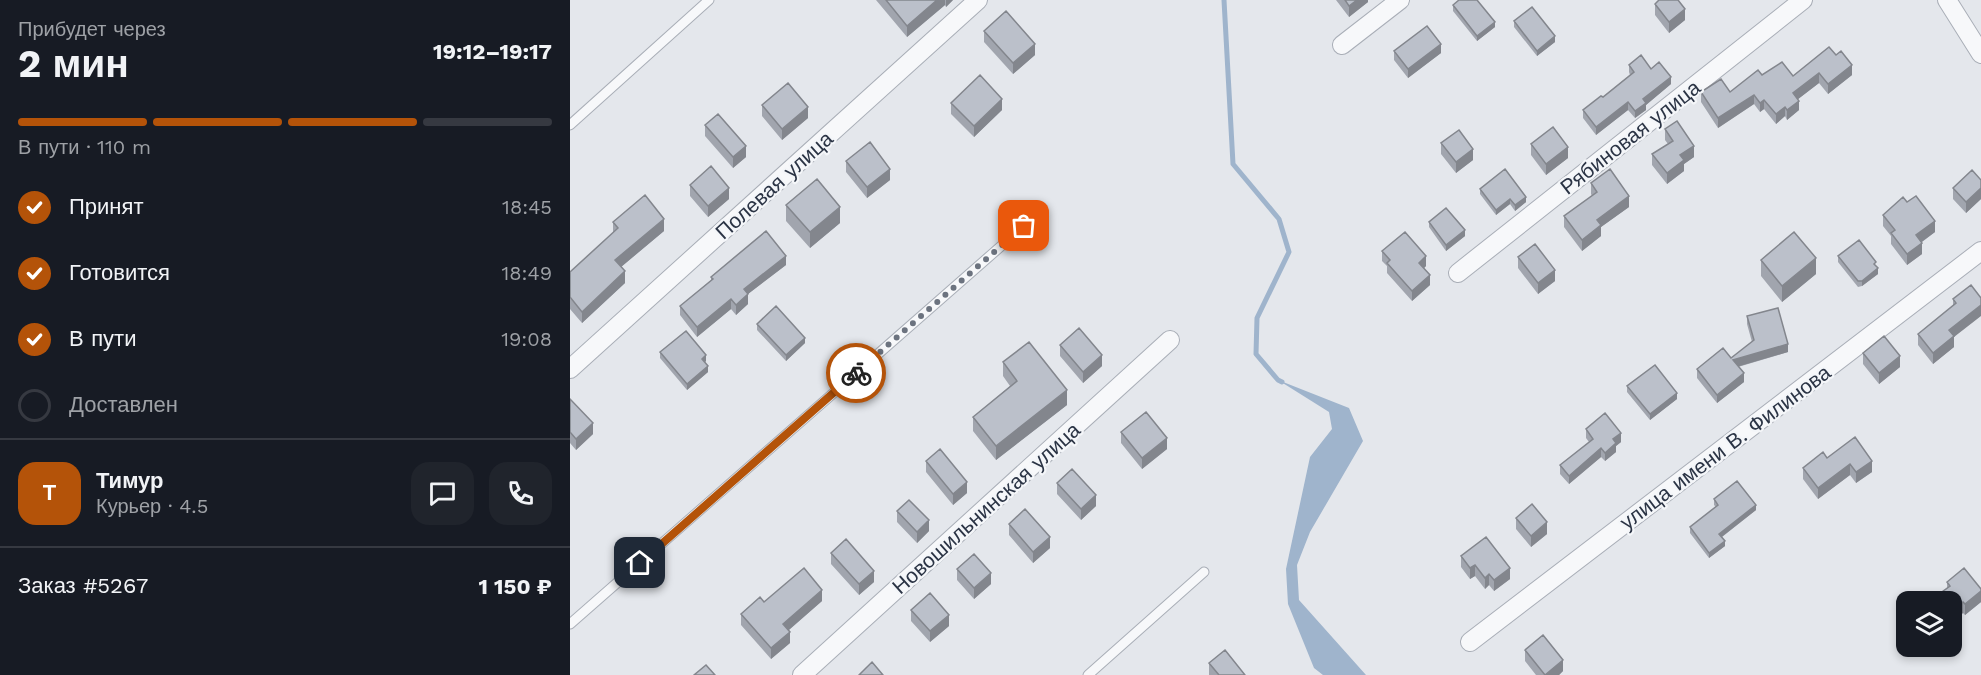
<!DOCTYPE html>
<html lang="ru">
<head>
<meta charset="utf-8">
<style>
	:root { --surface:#171b24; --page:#20242c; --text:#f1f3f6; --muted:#9ea1a6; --line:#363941; --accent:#b45309 }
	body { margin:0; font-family:"Work Sans",sans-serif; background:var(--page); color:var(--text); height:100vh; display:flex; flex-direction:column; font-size:22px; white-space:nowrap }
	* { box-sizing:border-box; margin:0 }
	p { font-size:20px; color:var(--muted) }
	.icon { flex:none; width:33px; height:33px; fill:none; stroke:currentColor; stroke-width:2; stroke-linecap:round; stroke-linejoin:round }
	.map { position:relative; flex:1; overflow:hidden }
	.sheet { display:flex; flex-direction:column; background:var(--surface); width:570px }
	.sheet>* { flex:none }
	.buttons { position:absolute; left:1326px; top:591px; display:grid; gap:12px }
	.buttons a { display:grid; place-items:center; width:66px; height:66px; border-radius:12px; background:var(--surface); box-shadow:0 3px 9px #0003; font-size:30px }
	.pin { position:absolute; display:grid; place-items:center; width:51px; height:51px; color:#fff; margin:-26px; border-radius:12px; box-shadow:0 3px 9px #0006 }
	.courier { position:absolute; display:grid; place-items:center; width:60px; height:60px; margin:-30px; border:4px solid #b45309; border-radius:50%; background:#fff; color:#222; box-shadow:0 2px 8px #0007 }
	.overview em { font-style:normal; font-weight:700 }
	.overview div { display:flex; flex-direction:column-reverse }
	.overview { display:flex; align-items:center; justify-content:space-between; height:102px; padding:0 18px }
	h1 { font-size:39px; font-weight:700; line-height:45px }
	.bar { display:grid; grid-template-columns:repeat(4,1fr); gap:9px 6px; align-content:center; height:72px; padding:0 18px }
	.bar i { height:8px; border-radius:4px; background:var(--line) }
	.bar .current { background:var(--accent) }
	.bar p { grid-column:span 4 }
	.line { display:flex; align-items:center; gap:15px; padding:0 18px; border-top:2px solid var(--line) }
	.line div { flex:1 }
	.round { display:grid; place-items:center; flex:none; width:63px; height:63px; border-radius:18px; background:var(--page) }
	ol { padding:0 18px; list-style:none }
	li { display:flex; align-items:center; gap:18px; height:66px }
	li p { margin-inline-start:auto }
	li .icon { padding:6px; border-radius:50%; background:var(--accent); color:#fff; stroke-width:4 }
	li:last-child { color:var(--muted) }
	li i { width:33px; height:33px; border:3px solid var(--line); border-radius:50% }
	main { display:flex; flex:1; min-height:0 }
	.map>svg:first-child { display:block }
</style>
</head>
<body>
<main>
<section class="sheet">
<div class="overview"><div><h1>2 мин</h1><p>Прибудет через</p></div><em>19:12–19:17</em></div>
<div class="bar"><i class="current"></i><i class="current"></i><i class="current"></i><i></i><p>В пути · 110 m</p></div>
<ol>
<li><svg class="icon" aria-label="check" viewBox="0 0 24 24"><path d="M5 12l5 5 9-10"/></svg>Принят<p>18:45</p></li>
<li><svg class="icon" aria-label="check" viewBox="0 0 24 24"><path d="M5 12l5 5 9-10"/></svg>Готовится<p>18:49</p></li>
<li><svg class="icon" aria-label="check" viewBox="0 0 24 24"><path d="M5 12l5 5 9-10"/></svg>В пути<p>19:08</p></li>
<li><i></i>Доставлен</li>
</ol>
<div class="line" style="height:108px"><b class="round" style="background:var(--accent);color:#fff">Т</b><div><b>Тимур</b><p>Курьер · 4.5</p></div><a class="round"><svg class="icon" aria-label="chat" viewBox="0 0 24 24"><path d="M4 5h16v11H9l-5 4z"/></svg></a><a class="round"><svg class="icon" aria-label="phone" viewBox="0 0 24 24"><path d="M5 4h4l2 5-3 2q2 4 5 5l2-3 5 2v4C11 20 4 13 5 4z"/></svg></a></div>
<div class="line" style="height:78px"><div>Заказ #5267</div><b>1 150 ₽</b></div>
</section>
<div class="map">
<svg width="1411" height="675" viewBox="0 0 1411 675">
	<rect width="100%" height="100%" fill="#e4e7ec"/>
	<!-- water -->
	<path fill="#9fb4cc" d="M708,380L779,408L793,441L740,532L727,565L729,600L796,675H753L744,668L718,604L716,569L740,457L762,429L759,412Z"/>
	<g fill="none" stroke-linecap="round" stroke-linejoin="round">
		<!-- stream -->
		<path stroke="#9fb4cc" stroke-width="5" d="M654,0L663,164L709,219L719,252L687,318L686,354L708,380L712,382"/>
		<defs>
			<path id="lane" d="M0,125L139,0
				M0,624L454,226
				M518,675L634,572"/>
			<path id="street" d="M1377,0L1411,54
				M772,45L830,0
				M888,273L1233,0
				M0,369L408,0
				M900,642L1411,251
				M232,675L600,340"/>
		</defs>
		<!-- lane casing -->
		<use href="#lane" stroke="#a9aeb7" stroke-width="11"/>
		<!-- street casing -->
		<use href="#street" stroke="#a9aeb7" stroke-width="20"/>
		<!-- lane -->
		<use href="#lane" stroke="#f7f8fa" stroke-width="9"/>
		<!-- street -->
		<use href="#street" stroke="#f7f8fa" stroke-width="18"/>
	</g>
	<!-- wall -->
	<path fill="#a1a5ae" d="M306,0H383L376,7L375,5L337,37Z
		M766,0H798V2L779,17Z
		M1085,4L1115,20L1099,33L1085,15Z
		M883,5L925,27L907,41L883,11Z
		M944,21L985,42L967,56L944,27Z
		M414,31L465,55L443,74L414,42Z
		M1259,47L1282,75L1258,94L1249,83L1228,99L1229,110L1217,120L1215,116L1206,124L1194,109L1190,112L1184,104L1148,128L1131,102V92H1160L1192,75L1223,76Z
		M824,51L871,53L838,78L824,60Z
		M1059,65L1081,69L1101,84L1076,105V110L1065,118L1058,110L1026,135L1013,118V110L1033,97L1060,75L1059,72Z
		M381,103L432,110L404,137L381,114Z
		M192,105L238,118L212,140L192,116Z
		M135,125L176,157L163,168L135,136Z
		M1095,129L1124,157L1114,164V171L1097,184L1082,165V154L1098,144L1095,140Z
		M871,143L903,160L886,173L871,154Z
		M961,144L998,158L976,175L961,155Z
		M276,161L320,180L297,198L276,172Z
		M1411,180V199L1396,213L1383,199V188Z
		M1021,183L1059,207L1031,227V236L1012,251L994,227V216L1022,196L1021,194Z
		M120,185L159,199L138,217L120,196Z
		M910,189L956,202L945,211L940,204L926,215L910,194Z
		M1337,202L1365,232L1352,242V254L1337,265L1321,244V236L1313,226V215Z
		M216,205L270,223L240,248L216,221Z
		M43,222L94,231L51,267L55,283L12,323L0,309V272L43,233Z
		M859,222L895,236L876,251L859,227Z
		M812,251L856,266L854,268L860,285L842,301L817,273V266L812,261Z
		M1268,256L1306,267L1308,274L1292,286L1288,287L1268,262Z
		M948,257L985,281L968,294L948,268Z
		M1191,260L1246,274L1212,302L1191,276Z
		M216,265L178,294V304L166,315L161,309L127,337L110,315V306L141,280V277Z
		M1411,298L1384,337V347L1363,364L1348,345V334L1383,306V299Z
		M1177,316L1218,352L1168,367L1174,382L1147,403L1127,378V369L1161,358L1182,342L1177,324Z
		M187,324L235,343L216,361L187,330Z
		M490,345L532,366L513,383L490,356Z
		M90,352L136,361L135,362L138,372L117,390L90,358Z
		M1293,353L1330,367L1309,384L1293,364Z
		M433,362L497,405L426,460L403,431V417L440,386L433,376Z
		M1057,386L1107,399L1080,420L1057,392Z
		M0,399L23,434L6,450L0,443Z
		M1016,429L1051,442L1046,446V452L1035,461L1031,457L999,484L990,474V465L1019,442L1016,438Z
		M551,432L597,449L572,469L551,443Z
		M1285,437L1302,472L1286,483L1280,475L1248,499L1233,479V468L1257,458Z
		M356,461L397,493L383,505L356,472Z
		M487,483L526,506L511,520L487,494Z
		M1144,499L1186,510L1152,537L1155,546L1139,558L1120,533V527L1146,507L1144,505Z
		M327,511L359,531L347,543L327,522Z
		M946,518L977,534L961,547L946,529Z
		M439,524L480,548L463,563L439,535Z
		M261,553L304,582L289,595L261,564Z
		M891,556L940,579L924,591L919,585L915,589L905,576L900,579L891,567Z
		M387,569L421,584L404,599L387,580Z
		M1377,582L1411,589V602L1395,615L1393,613L1382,621V602L1377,588Z
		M252,601L219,630L220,643L201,659L171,625V614L194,602Z
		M341,610L379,626L360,642L341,621Z
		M955,650L993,671L989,675H966L955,661Z
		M639,663L675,675H639Z"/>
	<!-- shaded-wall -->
	<path fill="#83868d" d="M367,0H375V5L337,37V26Z
		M376,0H383L376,7Z
		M787,0H798V2L779,17V6Z
		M1115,9V20L1099,33V22Z
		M925,22V27L907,41V36Z
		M985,36V42L967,56V51Z
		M465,44V55L443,74V63Z
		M871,44V53L838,78V69Z
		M1282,65V75L1258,94V84Z
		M1249,73V83L1223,103V93Z
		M1101,77V84L1076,105V110L1065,118V111L1073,99Z
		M1184,95V104L1148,128V118Z
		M432,99V110L404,137V126Z
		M1194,100V109L1190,112V103Z
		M1229,101V110L1217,120V110Z
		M1058,102V110L1026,135V127Z
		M238,107V118L212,140V129Z
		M1215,107V116L1206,124V114Z
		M176,146V157L163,168V157Z
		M1124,146V157L1114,164V171L1097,184V173L1110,155Z
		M998,147V158L976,175V164Z
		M903,149V160L886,173V162Z
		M320,169V180L297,198V187Z
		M159,188V199L138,217V206Z
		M1411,188V199L1396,213V202Z
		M1059,196V207L1031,227V236L1012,251V240L1027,220Z
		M956,197V202L945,211V205Z
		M940,199V204L926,215V210Z
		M270,207V223L240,248V232Z
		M94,219V231L45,272V260Z
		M1365,221V232L1346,246V235Z
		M895,230V236L876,251V245Z
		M1352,243V254L1337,265V254Z
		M216,256V265L178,294V304L166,315V305L174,289Z
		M856,256V266L849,273V263Z
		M1246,258V274L1212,302V286Z
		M1308,268V274L1292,286V281Z
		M985,270V281L968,294V283Z
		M55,271V283L12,323V312Z
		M860,275V285L842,301V291Z
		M161,299V309L127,337V327Z
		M1411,305V316L1384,337V347L1363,364V353L1379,330Z
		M235,338V343L216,361V355Z
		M1218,344V352L1163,368V360Z
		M136,355V361L132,365V359Z
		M532,355V366L513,383V372Z
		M1330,356V367L1309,384V373Z
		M138,366V372L117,390V384Z
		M1174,373V382L1147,403V395Z
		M497,390V405L426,460V446Z
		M1107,393V399L1080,420V414Z
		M23,423V434L6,450V439Z
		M1051,433V442L1046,446V452L1035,461V453L1043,439Z
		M597,438V449L572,469V458Z
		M1031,448V457L999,484V476Z
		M1302,461V472L1286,483V472Z
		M1280,464V475L1248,499V488Z
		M397,482V493L383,505V494Z
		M526,495V506L511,520V509Z
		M1186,505V510L1149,539V534Z
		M359,520V531L347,543V532Z
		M977,522V534L961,547V536Z
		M480,537V548L463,563V552Z
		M1155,541V546L1139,558V553Z
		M905,565V576L900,579V568Z
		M940,568V579L924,591V580Z
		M304,571V582L289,595V584Z
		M421,573V584L404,599V588Z
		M919,574V585L915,589V578Z
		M252,590V601L213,635V624Z
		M1411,591V602L1395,615V604Z
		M1393,602V613L1382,621V610Z
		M379,615V626L360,642V631Z
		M220,632V643L201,659V648Z
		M993,660V671L989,675H975Z"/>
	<!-- building -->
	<path fill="#bbc0ca" stroke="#83868d" stroke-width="1.5" d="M316,0H367L337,26Z
		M775,0H787L779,6Z
		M889,0H907L925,22L907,36L883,5Z
		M1089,0H1108L1115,9L1099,22L1085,4Z
		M962,7L985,36L967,51L944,21Z
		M436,11L465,44L443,63L414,31Z
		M857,26L871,44L838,69L824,51Z
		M1259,47L1266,55L1271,51L1282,65L1258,84L1249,73L1223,93L1229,101L1217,110L1215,107L1206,114L1194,100L1190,103L1184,95L1148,118L1131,92L1151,79L1160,92L1188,70L1192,75L1212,62L1223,76Z
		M1071,55L1081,69L1089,62L1101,77L1073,99L1076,103L1065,111L1058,102L1026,127L1013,110L1031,96L1033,97L1064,72L1059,65Z
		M410,75L432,99L404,126L381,103Z
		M218,83L238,107L212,129L192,105Z
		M148,114L176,146L163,157L135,125Z
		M1107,121L1124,146L1110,155L1114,160L1097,173L1082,154L1103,141L1095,129Z
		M983,127L998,147L976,164L961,144Z
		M889,130L903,149L886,162L871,143Z
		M300,142L320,169L297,187L276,161Z
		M141,166L159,188L138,206L120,185Z
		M935,169L956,197L945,205L940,199L926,210L910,189Z
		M1040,169L1059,196L1027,220L1031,225L1012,240L994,216L1027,192L1021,183Z
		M1402,170L1411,180V188L1396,202L1383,188Z
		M247,179L270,207L240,232L216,205Z
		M75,195L94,219L45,260L55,271L12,312L0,297V272L48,228L43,222Z
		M1346,196L1365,221L1346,235L1352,243L1337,254L1321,233L1325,230L1313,215L1333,197L1337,202Z
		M876,208L895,230L876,245L859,222Z
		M196,231L216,256L174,289L178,294L166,305L161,299L127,327L110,306L143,279L141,277Z
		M835,232L856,256L849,263L860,275L842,291L817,263L820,260L812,251Z
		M1224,232L1246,258L1212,286L1191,260Z
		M1289,240L1306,262L1304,264L1308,268L1292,281H1288L1268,256Z
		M965,244L985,270L968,283L948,257Z
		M1401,285L1411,298V305L1379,330L1384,336L1363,353L1348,334L1386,303L1383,299Z
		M206,306L235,338L216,355L187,324Z
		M1208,308L1218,344L1163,360L1174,373L1147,395L1127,369L1153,348L1161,358L1184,340L1177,316Z
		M509,328L532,355L513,372L490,345Z
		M116,331L136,355L132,359L138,366L117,384L90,352Z
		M1314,336L1330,356L1309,373L1293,353Z
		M459,342L497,390L426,446L403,417L447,381L433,362Z
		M1085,365L1107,393L1080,414L1057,386Z
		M0,399L23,423L6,439L0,432Z
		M576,412L597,438L572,458L551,432Z
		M1035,413L1051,433L1043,439L1046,443L1035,453L1031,448L999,476L990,465L1023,439L1016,429Z
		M1285,437L1302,461L1286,472L1280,464L1248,488L1233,468L1253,452L1257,458Z
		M370,449L397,482L383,494L356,461Z
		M502,469L526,495L511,509L487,483Z
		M1167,481L1186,505L1149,534L1155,541L1139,553L1120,527L1148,505L1144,499Z
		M339,500L359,520L347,532L327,511Z
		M962,504L977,522L961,536L946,518Z
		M455,509L480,537L463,552L439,524Z
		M916,537L940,568L924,580L919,574L915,578L905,565L900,568L891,556Z
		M276,539L304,571L289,584L261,553Z
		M404,554L421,573L404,588L387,569Z
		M234,568L252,590L213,624L220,632L201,648L171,614L190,597L194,602Z
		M1394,568L1411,589V591L1395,604L1393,602L1382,610V602H1358L1380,586L1377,582Z
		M360,593L379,615L360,631L341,610Z
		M973,635L993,660L975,675L955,650Z
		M655,650L675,675H649L639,663Z
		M302,662L313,675H289Z
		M136,665L145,675H124Z"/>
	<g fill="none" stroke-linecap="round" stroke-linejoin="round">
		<!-- done -->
		<path stroke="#6c737f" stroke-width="6" stroke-dasharray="0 10.8" d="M286,373L454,226"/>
		<!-- route -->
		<path stroke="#b45309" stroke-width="8" d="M70,563L286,373"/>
	</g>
	<g text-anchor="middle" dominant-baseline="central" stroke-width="4.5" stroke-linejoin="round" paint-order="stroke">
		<!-- street labels -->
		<g font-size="21" fill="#2b3445" stroke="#f4f6f9">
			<text transform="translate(1060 137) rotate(-38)">Рябиновая улица</text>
			<text transform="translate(204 185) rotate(-42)">Полевая улица</text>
			<text transform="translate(1155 447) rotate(-37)">улица имени В. Филинова</text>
			<text transform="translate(416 508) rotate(-42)">Новошильнинская улица</text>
		</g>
	</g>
</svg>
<div class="buttons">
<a><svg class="icon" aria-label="layers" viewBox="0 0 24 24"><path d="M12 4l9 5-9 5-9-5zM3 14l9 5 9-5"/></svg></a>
</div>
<div class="pin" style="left:454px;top:226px;background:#ea580c"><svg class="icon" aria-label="bag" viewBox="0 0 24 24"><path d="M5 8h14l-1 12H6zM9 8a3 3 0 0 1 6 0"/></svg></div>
<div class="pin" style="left:70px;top:563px;background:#1f2937"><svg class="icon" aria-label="home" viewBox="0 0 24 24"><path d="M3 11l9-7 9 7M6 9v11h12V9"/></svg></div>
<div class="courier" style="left:286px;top:373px"><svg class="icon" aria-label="bike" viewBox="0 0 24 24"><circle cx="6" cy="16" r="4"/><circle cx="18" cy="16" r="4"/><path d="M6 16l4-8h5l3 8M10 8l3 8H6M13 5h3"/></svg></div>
</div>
</main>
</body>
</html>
